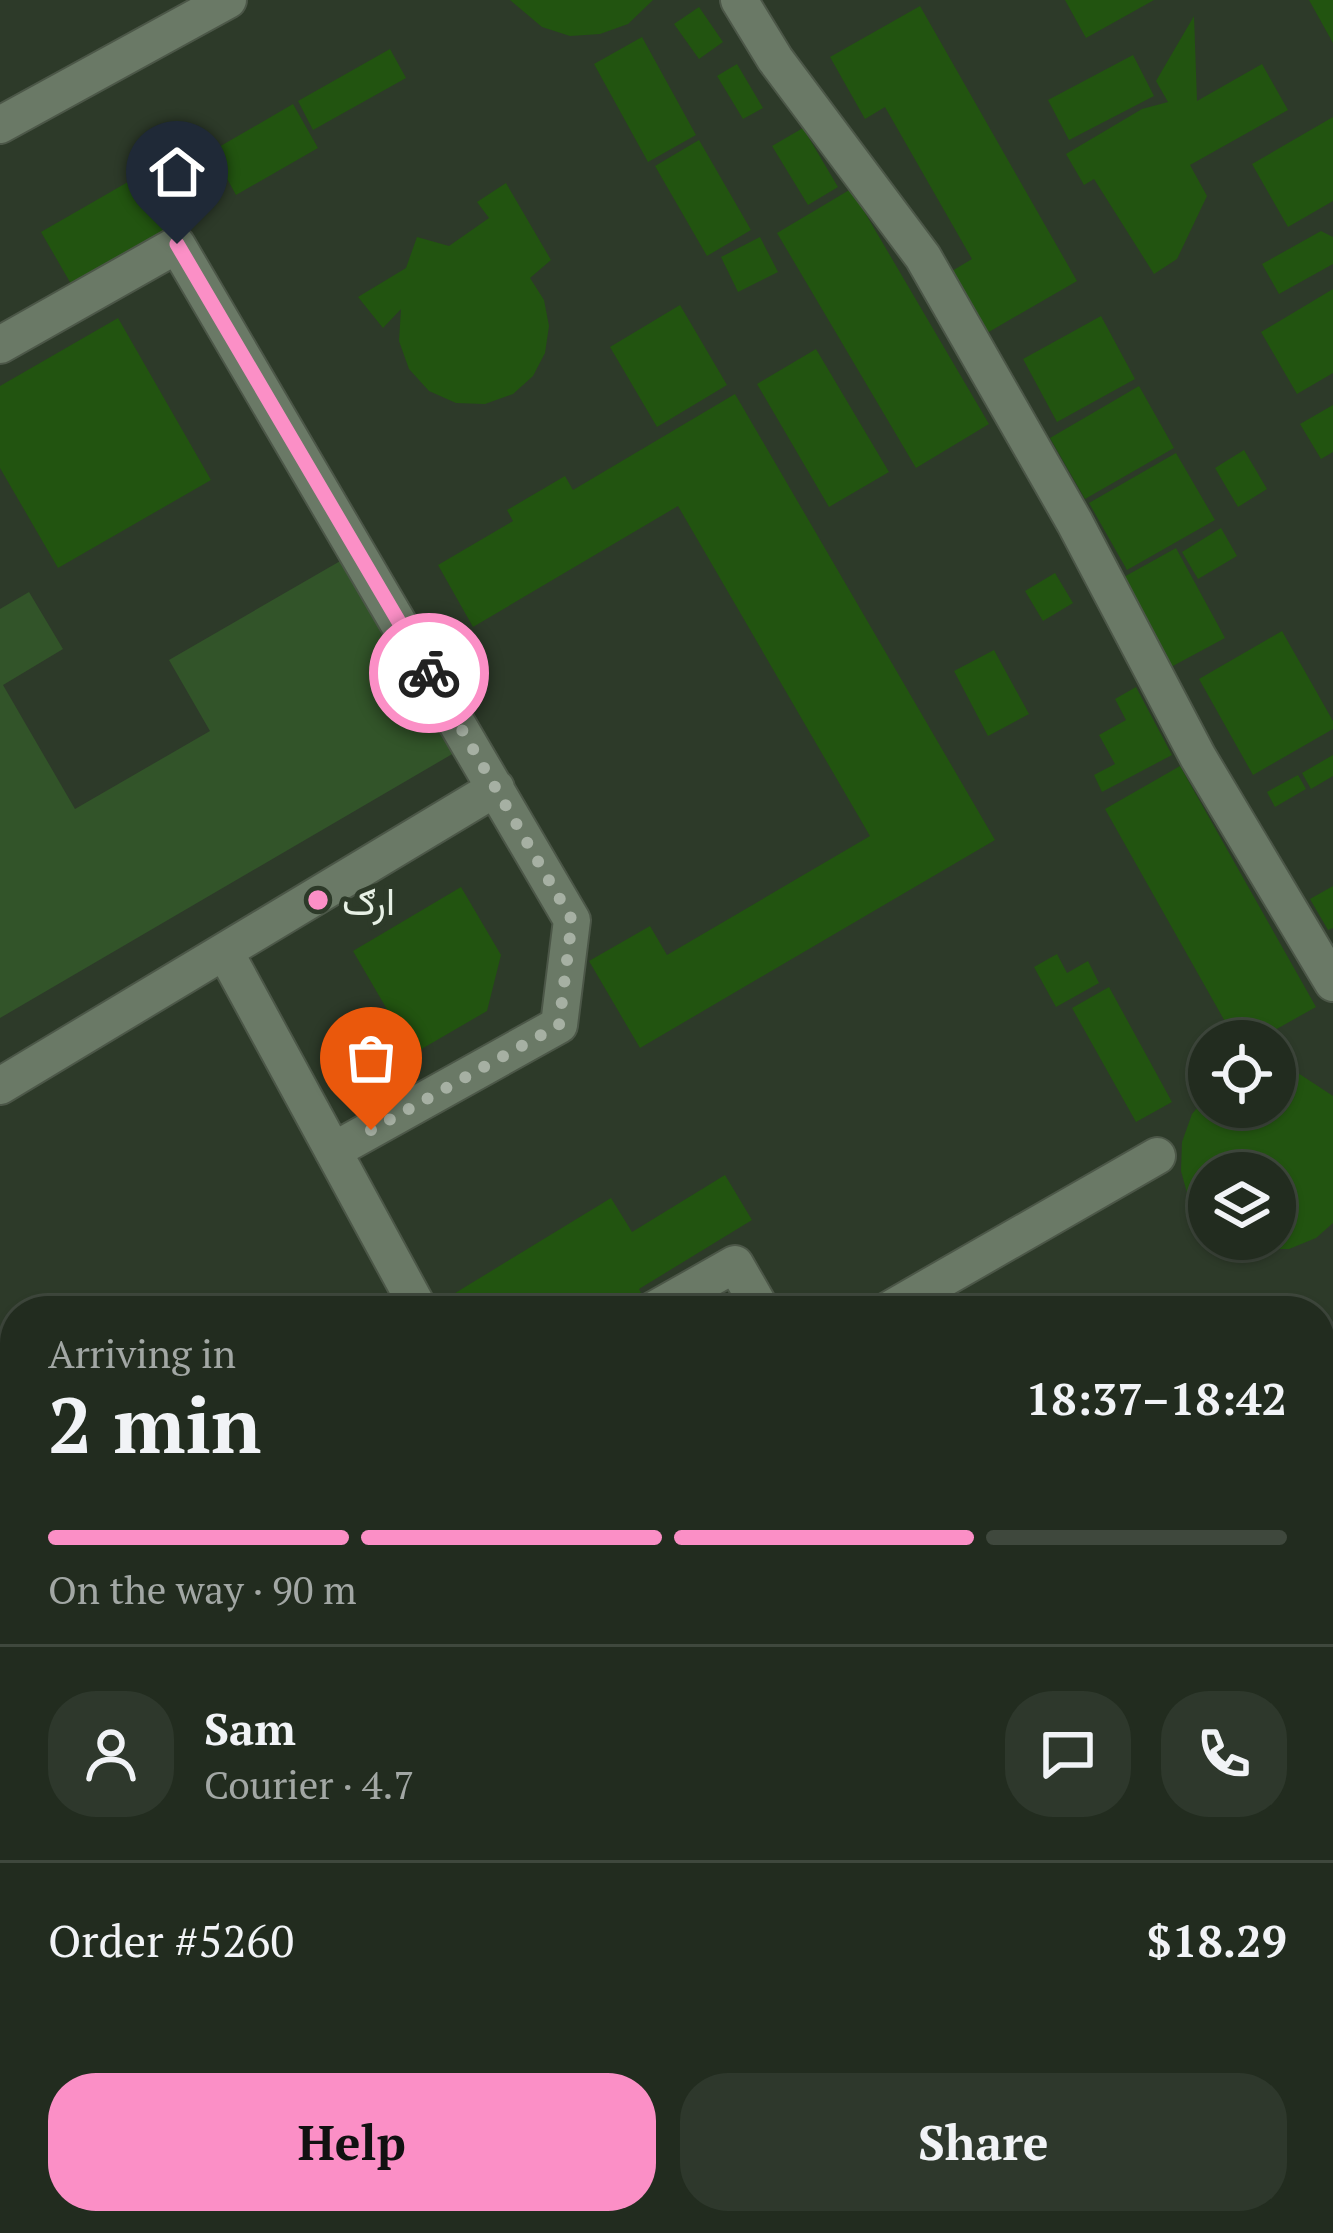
<!DOCTYPE html>
<html lang="en">
<head>
<meta charset="utf-8">
<style>
	:root { --surface:#222c1f; --page:#2e382c; --text:#f1f3f6; --muted:#a2a7a4; --line:#3f483d; --accent:#fb8fc6 }
	body { margin:0; font-family:"PT Serif",Vazirmatn,serif; background:var(--page); color:var(--text); height:100vh; display:flex; flex-direction:column; font-size:45px; white-space:nowrap }
	* { box-sizing:border-box; margin:0 }
	p { font-size:39px; color:var(--muted) }
	.icon { flex:none; width:66px; height:66px; fill:none; stroke:currentColor; stroke-width:2; stroke-linecap:round; stroke-linejoin:round }
	.map { position:relative; flex:1; overflow:hidden }
	.side { position:absolute; left:0px; top:1296px; width:1335px; height:939px; display:flex; flex-direction:column; background:var(--surface); border-radius:48px 48px 0 0; box-shadow:0 3px 9px #0004,0 0 0 3px var(--line) }
	.side>* { flex:none }
	.fabs { position:absolute; left:1188px; top:1020px; display:grid; gap:24px }
	.fabs a { display:grid; place-items:center; width:108px; height:108px; border-radius:50%; background:var(--surface); box-shadow:0 3px 9px #0004,0 0 0 3px var(--line); font-size:60px }
	.pin { position:absolute; display:grid; place-items:center; width:102px; height:102px; color:#fff; margin:-123px -51px; border-radius:50% 50% 50% 0; rotate:-45deg; box-shadow:0 0 12px #0007 }
	.pin .icon { rotate:45deg }
	.courier { position:absolute; display:grid; place-items:center; width:120px; height:120px; margin:-60px; border:9px solid #fb8fc6; border-radius:50%; background:#fff; color:#222; box-shadow:0 3px 15px #0007 }
	.overview em { font-style:normal; font-weight:700 }
	.overview div { display:flex; flex-direction:column-reverse }
	.overview { display:flex; align-items:center; justify-content:space-between; height:204px; padding:0 48px }
	h1 { font-size:78px; font-weight:700; line-height:90px }
	.bar { display:grid; grid-template-columns:repeat(4,1fr); gap:18px 12px; align-content:center; height:144px; padding:0 48px }
	.bar i { height:15px; border-radius:9px; background:var(--line) }
	.bar .active { background:var(--accent) }
	.bar p { grid-column:span 4 }
	.line { display:flex; align-items:center; gap:30px; padding:0 48px; border-top:3px solid var(--line) }
	.line div { flex:1 }
	.round { display:grid; place-items:center; flex:none; width:126px; height:126px; border-radius:48px; background:var(--page) }
	.action { display:flex; gap:24px; margin-top:auto; padding:24px 48px }
	.action a { flex:1; height:138px; border-radius:48px; background:var(--accent); color:#111; font-size:48px; font-weight:700; line-height:138px; text-align:center }
	.action a+a { background:var(--page); color:var(--text) }
	.map>svg:first-child { display:block }
</style>
</head>
<body>
<div class="map">
<svg width="1333" height="2233" viewBox="0 0 1333 2233">
	<rect width="100%" height="100%" fill="#2d3a29"/>
	<!-- green -->
	<path fill="#325429" d="M342,560L454,753L0,1018V609L29,592L63,649L3,685L75,809L210,731L169,660Z"/>
	<!-- building -->
	<path fill="#225410" d="M510,0H653L628,24L600,34L570,36L542,27Z
		M1065,0H1154L1086,38Z
		M1309,0H1333V43Z
		M920,6L1077,281L987,333L952,271L972,259L885,107L865,119L830,57Z
		M699,7L723,42L699,59L674,24Z
		M1194,16L1197,101L1262,64L1288,110L1190,165L1207,196L1177,259L1154,274L1094,179L1084,185L1066,154L1142,109L1168,102L1156,81Z
		M642,37L696,135L648,162L594,64Z
		M390,49L406,78L313,130L298,101Z
		M1133,55L1154,96L1069,140L1048,100Z
		M737,64L763,108L743,119L717,76Z
		M293,104L318,148L236,195L212,151Z
		M1333,117V201L1288,227L1252,164Z
		M803,128L838,187L808,205L772,146Z
		M699,140L751,230L707,256L655,166Z
		M147,171L179,228L74,289L41,232Z
		M506,183L551,260L530,278L544,300L549,326L545,353L533,376L513,394L485,404L456,403L429,391L409,369L399,341L401,309L383,328L358,297L406,268L417,237L449,246L489,218L477,202Z
		M851,189L989,424L916,468L777,233Z
		M1321,231L1333,237V264L1279,294L1262,264Z
		M760,237L778,272L738,292L721,257Z
		M1333,289V373L1297,394L1261,332Z
		M680,305L727,385L657,427L610,347Z
		M1101,316L1135,379L1057,422L1023,359Z
		M118,318L211,480L58,568L0,468V386Z
		M816,349L889,472L829,507L757,384Z
		M1139,386L1174,448L1085,499L1050,438Z
		M735,394L995,840L640,1048L589,961L650,926L667,955L870,836L678,506L473,627L438,565L513,521L507,510L565,476L573,490Z
		M1333,405V452L1321,459L1300,424Z
		M1244,450L1267,489L1238,507L1215,468Z
		M1176,453L1215,520L1127,570L1089,503Z
		M1221,528L1237,556L1198,579L1182,552Z
		M1176,548L1225,638L1171,667L1122,578Z
		M1055,573L1073,603L1043,621L1025,591Z
		M1282,631L1333,721V729L1253,775L1199,679Z
		M994,650L1029,714L988,736L954,671Z
		M1136,687L1172,755L1102,792L1094,775L1115,764L1099,735L1126,720L1115,699Z
		M1333,755V776L1311,789L1302,773Z
		M1180,766L1316,1007L1255,1041H1236L1105,809Z
		M1298,775L1306,789L1275,807L1267,792Z
		M1333,886V928L1328,930L1310,899Z
		M461,887L501,955L487,1011L413,1054L353,951Z
		M1057,954L1067,973L1088,961L1099,983L1056,1007L1034,967Z
		M1109,987L1172,1102L1136,1122L1072,1008Z
		M1275,1070L1298,1073L1333,1096V1223L1316,1238L1289,1249H1259L1228,1239H1275V1173H1209V1228L1189,1200L1181,1171L1182,1142L1192,1114L1209,1094V1107H1275Z
		M725,1175L752,1220L639,1289L642,1295L616,1311H454L447,1298L611,1198L632,1232Z
		M0,1464L7,1478L15,1473V1537L0,1546Z
		M1320,1734L1333,1758V1797L1320,1804Z
		M15,1764V1909L0,1896V1778Z
		M15,2192V2220H41L48,2233H0V2201Z"/>
	<g fill="none" stroke-linecap="round" stroke-linejoin="round">
		<defs>
			<path id="minor" d="M739,0L775,59L923,257L1075,523L1198,757L1333,983
				M0,125L228,0
				M0,345L177,245L572,920L559,1025L333,1151
				M225,952L420,1311
				M0,1086L496,788
				M652,1311L735,1264L762,1311
				M887,1311L1157,1156
				M0,1405L15,1432
				M1320,1438L1333,1431
				M0,2029L13,2073
				M1096,2220L1104,2233"/>
		</defs>
		<!-- minor casing -->
		<use href="#minor" stroke="#4c5748" stroke-width="40"/>
		<!-- path -->
		<path stroke="#6e7a6b" stroke-width="6" stroke-dasharray="6 6" stroke-linecap="butt" d="M265,2220L272,2233
			M667,2220L674,2233
			M1049,2220L1057,2233
			M599,2233L622,2220"/>
		<!-- minor -->
		<use href="#minor" stroke="#6a7966" stroke-width="36"/>
	</g>
	<g fill="none" stroke-linecap="round" stroke-linejoin="round">
		<!-- done -->
		<path stroke="#a6b0a3" stroke-width="12" stroke-dasharray="0 21.6" d="M371,1130L559,1025L572,920L429,673"/>
		<!-- route -->
		<path stroke="#fb8fc6" stroke-width="15" d="M177,244L429,673"/>
	</g>
	<!-- markers -->
	<circle fill="#fb8fc6" stroke="#2d3a29" stroke-width="4.5" cx="318" cy="900" r="12"/>
	<g text-anchor="middle" dominant-baseline="central" stroke-width="10" stroke-linejoin="round" paint-order="stroke">
		<!-- poi labels -->
		<g font-size="39" fill="#e7f0e5" stroke="#2d3a29" text-anchor="start">
			<text x="342" y="900">ارګ</text>
		</g>
	</g>
</svg>
<div class="fabs">
<a><svg class="icon" aria-label="locate" viewBox="0 0 24 24"><circle cx="12" cy="12" r="6"/><path d="M12 2v4M12 18v4M2 12h4M18 12h4"/></svg></a>
<a><svg class="icon" aria-label="layers" viewBox="0 0 24 24"><path d="M12 4l9 5-9 5-9-5zM3 14l9 5 9-5"/></svg></a>
</div>
<div class="pin" style="left:371px;top:1130px;background:#ea580c"><svg class="icon" aria-label="bag" viewBox="0 0 24 24"><path d="M5 8h14l-1 12H6zM9 8a3 3 0 0 1 6 0"/></svg></div>
<div class="pin" style="left:177px;top:244px;background:#1f2937"><svg class="icon" aria-label="home" viewBox="0 0 24 24"><path d="M3 11l9-7 9 7M6 9v11h12V9"/></svg></div>
<div class="courier" style="left:429px;top:673px"><svg class="icon" aria-label="bike" viewBox="0 0 24 24"><circle cx="6" cy="16" r="4"/><circle cx="18" cy="16" r="4"/><path d="M6 16l4-8h5l3 8M10 8l3 8H6M13 5h3"/></svg></div>
<section class="side">
<div class="overview"><div><h1>2 min</h1><p>Arriving in</p></div><em>18:37–18:42</em></div>
<div class="bar"><i class="active"></i><i class="active"></i><i class="active"></i><i></i><p>On the way · 90 m</p></div>
<div class="line" style="height:216px"><a class="round"><svg class="icon" aria-label="person" viewBox="0 0 24 24"><circle cx="12" cy="8" r="4"/><path d="M4 21q1-7 8-7t8 7"/></svg></a><div><b>Sam</b><p>Courier · 4.7</p></div><a class="round"><svg class="icon" aria-label="chat" viewBox="0 0 24 24"><path d="M4 5h16v11H9l-5 4z"/></svg></a><a class="round"><svg class="icon" aria-label="phone" viewBox="0 0 24 24"><path d="M5 4h4l2 5-3 2q2 4 5 5l2-3 5 2v4C11 20 4 13 5 4z"/></svg></a></div>
<div class="line" style="height:156px"><div>Order #5260</div><b>$18.29</b></div>
<div class="action"><a>Help</a><a>Share</a></div>
</section>
</div>
</body>
</html>
